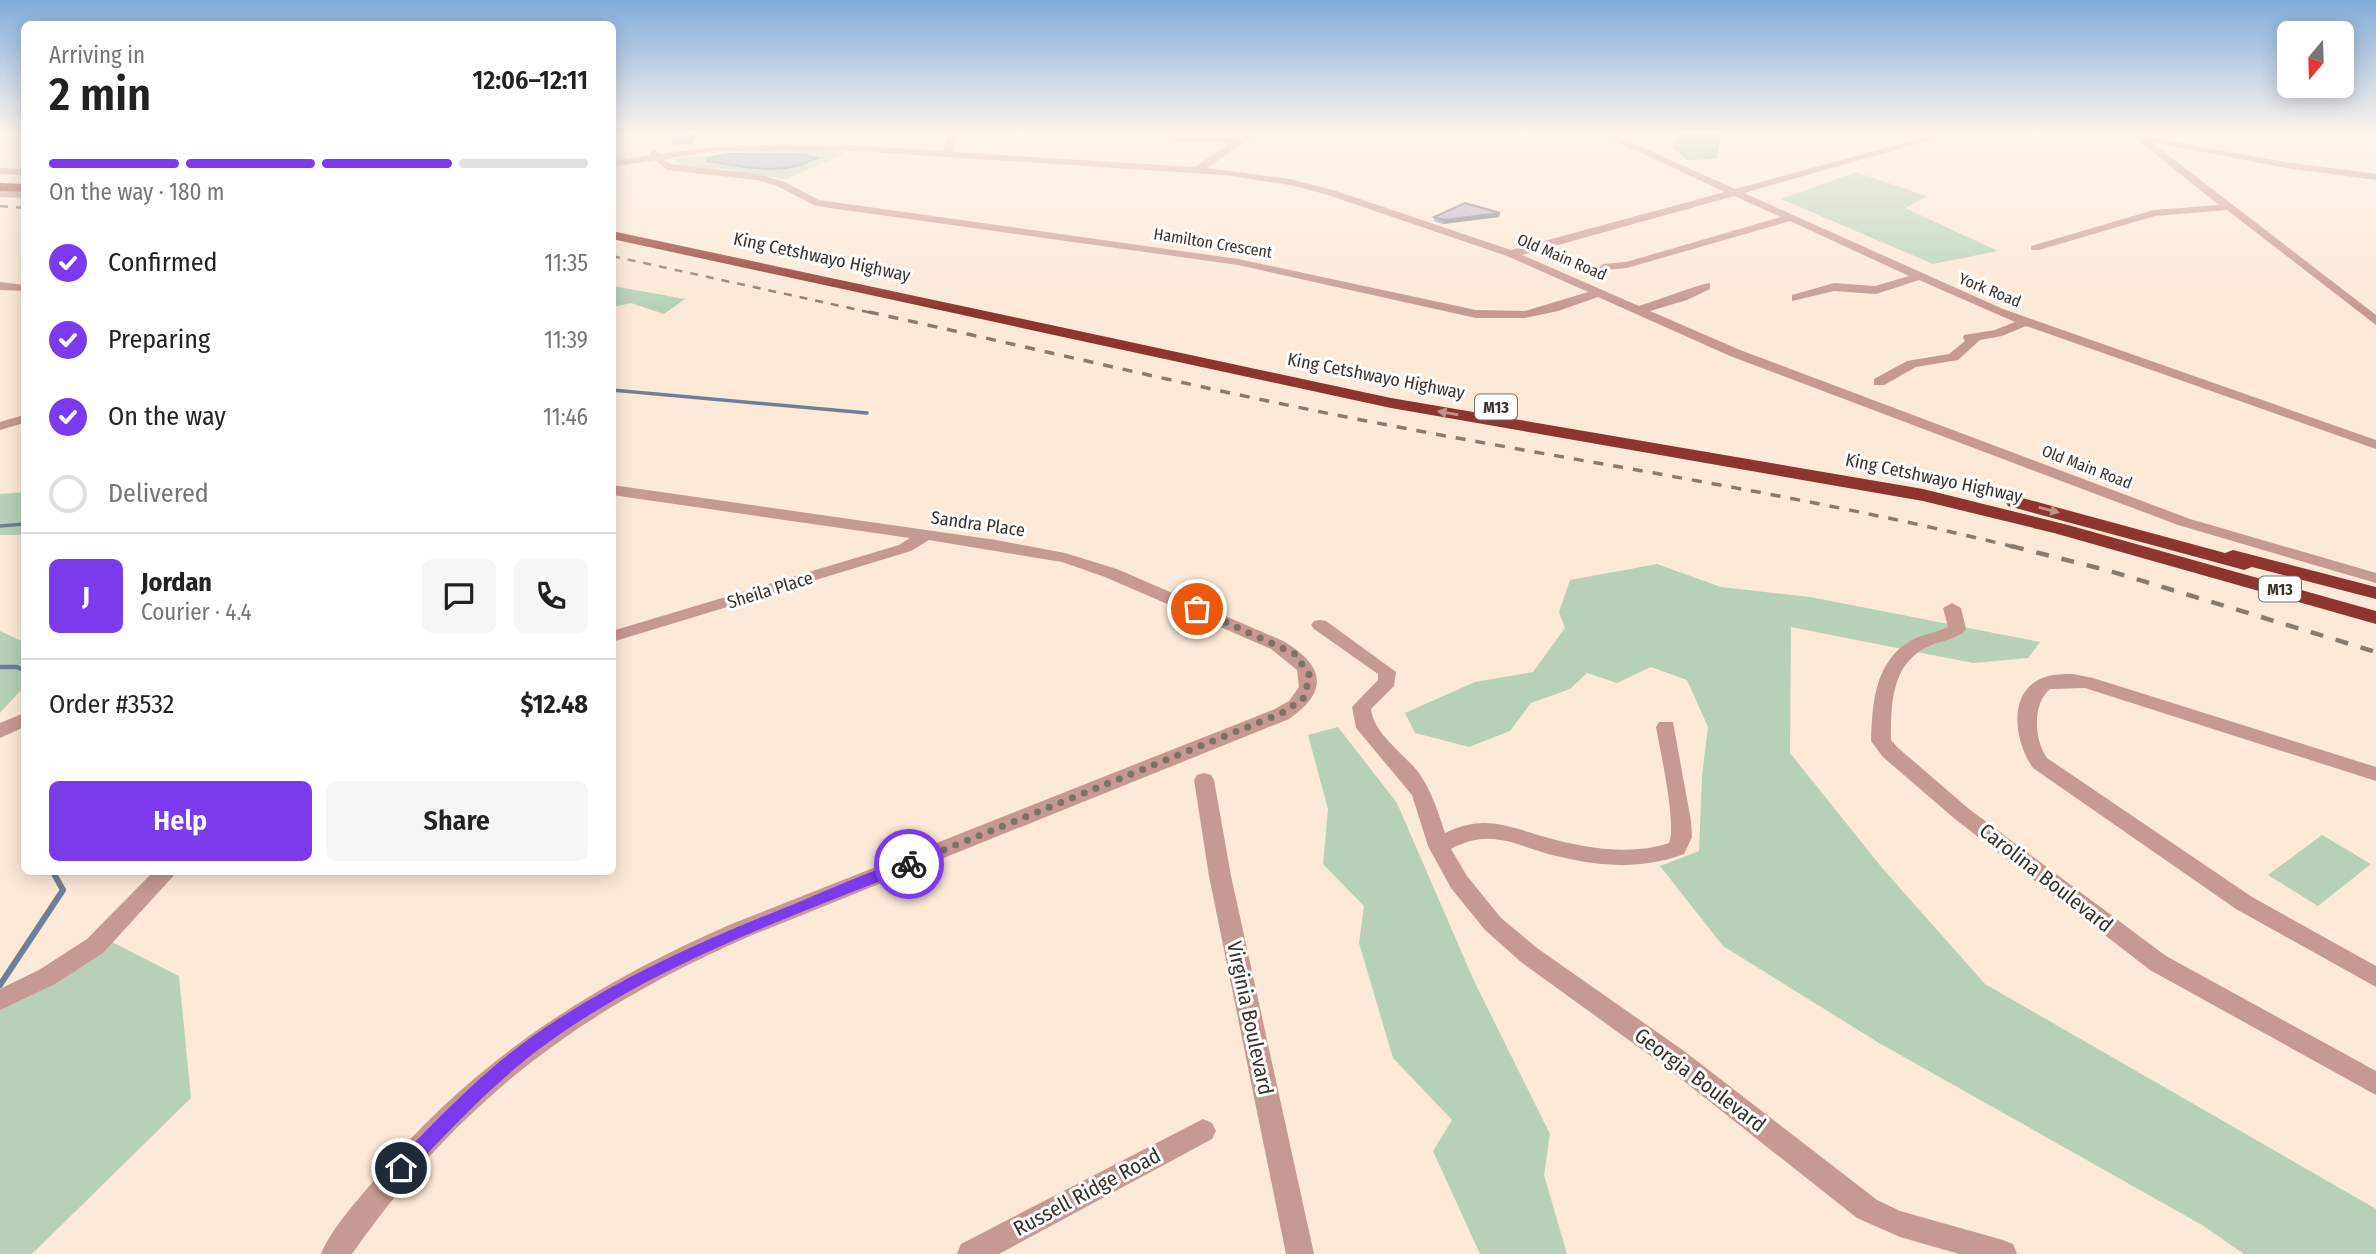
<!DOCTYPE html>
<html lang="en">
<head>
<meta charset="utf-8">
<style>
	:root { --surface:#fff; --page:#f6f6f6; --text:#222; --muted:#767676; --line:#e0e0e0; --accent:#7c3aed }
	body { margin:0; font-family:"Fira Sans Condensed",sans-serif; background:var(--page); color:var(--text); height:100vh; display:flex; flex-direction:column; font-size:26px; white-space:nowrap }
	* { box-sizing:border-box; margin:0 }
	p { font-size:23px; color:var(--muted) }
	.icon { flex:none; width:38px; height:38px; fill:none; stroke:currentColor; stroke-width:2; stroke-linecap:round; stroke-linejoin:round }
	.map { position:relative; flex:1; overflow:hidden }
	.panel { position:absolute; left:21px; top:21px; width:595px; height:854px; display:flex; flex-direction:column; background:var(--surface); border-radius:10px; box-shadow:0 4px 18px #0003 }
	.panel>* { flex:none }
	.needle { width:46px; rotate:199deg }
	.controls { position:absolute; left:2277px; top:21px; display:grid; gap:14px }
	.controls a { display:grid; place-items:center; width:77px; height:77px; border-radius:10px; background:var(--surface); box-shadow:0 4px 18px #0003; font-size:35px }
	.pin { position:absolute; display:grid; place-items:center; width:60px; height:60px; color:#fff; margin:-30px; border:4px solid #fff; border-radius:50%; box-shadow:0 2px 7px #0007 }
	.courier { position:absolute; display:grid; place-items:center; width:70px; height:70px; margin:-35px; border:5px solid #7c3aed; border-radius:50%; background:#fff; color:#222; box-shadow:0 2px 9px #0007 }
	.head em { font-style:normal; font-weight:600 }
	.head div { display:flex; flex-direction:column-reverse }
	.head { display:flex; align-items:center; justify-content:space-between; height:119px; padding:0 28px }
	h1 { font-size:46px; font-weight:600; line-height:52px }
	.bar { display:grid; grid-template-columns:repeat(4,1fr); gap:10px 7px; align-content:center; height:84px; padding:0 28px }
	.bar i { height:9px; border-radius:5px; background:var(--line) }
	.bar .on { background:var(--accent) }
	.bar p { grid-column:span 4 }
	.line { display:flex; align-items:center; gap:18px; padding:0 28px; border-top:2px solid var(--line) }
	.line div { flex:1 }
	.round { display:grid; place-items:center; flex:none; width:74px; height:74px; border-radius:10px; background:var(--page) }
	ol { padding:0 28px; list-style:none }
	li { display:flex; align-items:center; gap:21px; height:77px }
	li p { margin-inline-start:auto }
	li .icon { padding:7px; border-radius:50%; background:var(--accent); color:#fff; stroke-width:4 }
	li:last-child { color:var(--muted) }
	li i { width:38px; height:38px; border:4px solid var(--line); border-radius:50% }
	.primary-button { display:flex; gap:14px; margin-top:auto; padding:14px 28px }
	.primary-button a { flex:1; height:80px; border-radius:10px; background:var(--accent); color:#fff; font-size:28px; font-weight:600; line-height:80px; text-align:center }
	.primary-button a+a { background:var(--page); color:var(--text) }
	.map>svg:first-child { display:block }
</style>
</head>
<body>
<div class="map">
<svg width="2376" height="1254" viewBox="0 0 2376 1254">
	<rect width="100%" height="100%" fill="#fce9d7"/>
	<!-- green -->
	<path fill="#b6d1b8" d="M774,149L836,150L844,154L786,179L717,168L684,167L672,159Z
		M1856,172L1927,196L1905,208L1998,251L1933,264L1781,199Z
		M613,286L685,299L664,314L631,303L613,307Z
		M24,492V535H0V494Z
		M1657,564L1721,587L1810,597L2040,642L2028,658L1973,663L1791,627L1790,753L1883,869L1985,984L2376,1209V1254H2244L2202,1225L1879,1043L1723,946L1660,866L1699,851L1702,776L1708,727L1687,680L1651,667L1617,683L1587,673L1570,689L1531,703L1510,731L1469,747L1415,733L1405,713L1475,682L1533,672L1565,628L1559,612L1570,580Z
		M0,631L24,642V687L0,713Z
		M1338,727L1397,803L1474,981L1550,1134L1544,1175L1567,1254H1480L1433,1151L1452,1120L1393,1058L1359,943L1364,906L1323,864L1328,809L1308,735Z
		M2322,835L2371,864L2318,906L2268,875Z
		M104,938L179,976L191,1098L32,1254H0V1000Z"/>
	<!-- forest -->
	<path fill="#90b594" d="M1677,134H1721L1717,159L1687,160L1673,148Z"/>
	<!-- water -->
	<path fill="#86a0c5" stroke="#6f7f97" stroke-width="2" d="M729,154H798L817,158C780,177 747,167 707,161L709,158Z"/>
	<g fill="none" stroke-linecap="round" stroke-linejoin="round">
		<!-- stream-far2 -->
		<path stroke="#6f7f97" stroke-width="3.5" d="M612,390L867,413
			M0,526L24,524"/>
		<!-- stream-far1 -->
		<path stroke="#6f7f97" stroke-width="4.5" d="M0,667H17L24,670"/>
		<!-- stream -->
		<path stroke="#6f7f97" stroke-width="6" d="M0,985L63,890L53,872"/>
		<!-- minor -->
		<path fill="#c69993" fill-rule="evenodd" d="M947,134H957L953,152L1195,167L1230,143L1179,141L1155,134L1239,138L1250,134H1265L1243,143L1207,168L1290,179L1333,190L1511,250L1725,192L1600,134H1613L1735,189L1936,134H1952L1744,193L2003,309L2376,440V449L2026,326L2002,336L1980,340L1958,360L1916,367L1884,385H1874V379L1907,361L1949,354L1965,341L1963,338L1964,335L1995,330L2015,322L1919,280L1876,294L1834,291L1792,301V295L1834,283L1875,286L1909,276L1790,221L1627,268L1604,270L1598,267L1604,264L1626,262L1781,217L1734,196L1522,255L1639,306C1652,302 1703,283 1710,283V289L1687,300L1650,311L1740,350L2190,519L2376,573V583L2178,525L1730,356L1598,297L1558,311L1525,318H1476L1238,265L816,206L777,186L757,180L667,170L655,160L612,167V161L651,155L649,153L654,150L660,154C754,139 849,145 944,151ZM839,150L1223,175L1290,185L1325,194L1507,256L1588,292L1525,311L1476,310L1238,259L819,200L785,182L758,174L670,164L665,159L716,151Z
			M2130,134L2286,162L2376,174V180L2286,168L2151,142L2376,315V325L2227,210L2155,216L2039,250H2031V246L2154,210L2219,205Z
			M0,168L24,169V175L0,174Z
			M0,191L24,192V198L0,197Z
			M0,282L24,285V291L0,290Z
			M24,415V423L0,430V422Z
			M612,485L996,540L1065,553L1117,569L1283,641C1324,665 1330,691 1289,719L750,936C579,1011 460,1100 352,1254H321C333,1226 358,1200 377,1177C475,1059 595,983 734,923L1275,709L1289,701L1299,687L1297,670L1271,649L1105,577L1062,562L929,540L911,551L612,642V631L899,545L910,538L612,495Z
			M1952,603L1961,608L1966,629L1963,633C1952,640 1939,641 1927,647C1891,665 1891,704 1891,740L1897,747L1969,809L2166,956L2376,1071V1095L2150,970L1955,819L1883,757L1871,741C1872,703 1875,660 1912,640C1923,634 1936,633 1948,627L1943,608Z
			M1320,620L1326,621L1396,672L1394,686L1371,709C1374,735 1404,753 1419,773C1432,792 1438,812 1445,833C1485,814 1506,826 1545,837C1583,848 1631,856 1669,843C1677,826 1660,749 1656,727L1659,722H1673L1691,821L1692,837L1684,854C1644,869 1603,867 1561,857C1518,848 1494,826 1451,849L1467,876L1501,918L1537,948L1684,1051L1877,1200L1900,1211L2003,1240L2013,1244L2017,1254H1959L1900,1237L1857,1218L1666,1067L1521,962L1485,930L1451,888L1428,846L1412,795L1356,728L1352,707L1378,680V674L1314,629L1311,625L1314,621Z
			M2073,674L2093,678L2376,767V781L2085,688L2050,689C2032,704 2034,740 2047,758L2252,897L2376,966V987L2236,909L2033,768C2017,746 2007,700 2035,682C2046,674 2060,674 2073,674Z
			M24,713V727L0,738V723Z
			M1204,773L1211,775L1214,780L1231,876L1314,1254H1286L1209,876L1194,780L1197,775Z
			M153,872H177L103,953L55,984L0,1010V989L39,970L87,939Z
			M1203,1119L1212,1123L1216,1131L1212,1139L999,1254H957L961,1244Z"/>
		<!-- highway -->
		<path fill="#8e352d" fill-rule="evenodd" d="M0,183L24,184V192L0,191Z
			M612,231L1391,398L1923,489L2068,525L2376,611V624L2054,533L1923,501L1391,408L612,239Z
			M2015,496L2225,553L2233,550L2376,587V599L2252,567L2244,570L2237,568L2008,506L2006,502L2008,498Z"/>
		<!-- rail-far2 -->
		<path stroke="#887c71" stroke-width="2.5" stroke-dasharray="8 8" stroke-linecap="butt" d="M0,206L24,208
			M612,256L877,314"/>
		<!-- rail-far1 -->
		<path stroke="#887c71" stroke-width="3.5" stroke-dasharray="10 10" stroke-linecap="butt" d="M869,312C1043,350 1217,393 1393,426C1602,466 1811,496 2018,548"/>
		<!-- rail -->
		<path stroke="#887c71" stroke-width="4.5" stroke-dasharray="13 13" stroke-linecap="butt" d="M2011,546L2110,571L2376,652"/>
	</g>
	<!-- wall -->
	<path fill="#9d98ab" d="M612,134H698L692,144L674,145L672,137H612Z
		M1500,213L1499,217L1443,224L1434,221V217Z"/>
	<!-- shaded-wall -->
	<path fill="#807c8b" d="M690,134H698L692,144Z
		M1500,213L1499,217L1443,224L1444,220Z"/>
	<!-- building -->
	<path fill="#b7b1c7" stroke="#807c8b" stroke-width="2" d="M1465,203L1500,213L1444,220L1434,217Z"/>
	<!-- one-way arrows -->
	<defs><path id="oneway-solid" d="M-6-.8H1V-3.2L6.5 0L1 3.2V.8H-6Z" transform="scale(1.75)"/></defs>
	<g fill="#c1908c">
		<use href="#oneway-solid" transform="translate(1448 413) rotate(-170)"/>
		<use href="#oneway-solid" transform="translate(2049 510) rotate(14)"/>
	</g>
	<!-- sky -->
	<linearGradient id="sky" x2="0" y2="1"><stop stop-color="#81acda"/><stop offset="0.43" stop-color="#fef5ed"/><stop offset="1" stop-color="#fef5ed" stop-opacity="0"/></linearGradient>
	<rect width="2376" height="310" fill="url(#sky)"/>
	<!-- route -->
	<path fill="#7c3aed" d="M909,859L916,864L913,868C786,919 654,964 542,1047C492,1084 451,1129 408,1174L401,1176L395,1174L393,1168L395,1162C439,1118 482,1072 533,1036C616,978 706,939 799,902C835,887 872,870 909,859Z"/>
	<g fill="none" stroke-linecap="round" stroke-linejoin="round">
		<!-- done -->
		<path stroke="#7d7267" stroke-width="7" stroke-dasharray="0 12.6" d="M909,864L1282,713L1303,699L1310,676L1295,654L1197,609"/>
	</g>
	<g text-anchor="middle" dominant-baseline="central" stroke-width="6" stroke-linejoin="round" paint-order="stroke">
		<!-- far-street labels -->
		<g font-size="16" fill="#39322b" stroke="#fff">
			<text transform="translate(1213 243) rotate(9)">Hamilton Crescent</text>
			<text transform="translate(1562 257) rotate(23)">Old Main Road</text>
			<text transform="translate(1990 290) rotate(22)">York Road</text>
			<text transform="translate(2087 467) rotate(21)">Old Main Road</text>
		</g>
		<!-- shield labels -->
		<g fill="#fff" stroke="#74706b" stroke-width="2">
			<rect x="1475" y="394.5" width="42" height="25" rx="5"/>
			<rect x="2259" y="576.5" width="42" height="25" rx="5"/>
		</g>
		<g font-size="16" font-weight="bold" fill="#39322b">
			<text x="1496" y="407">M13</text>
			<text x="2280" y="589">M13</text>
		</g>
		<!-- street labels -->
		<g font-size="18" fill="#39322b" stroke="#fff">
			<text transform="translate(822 257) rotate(12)">King Cetshwayo Highway</text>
			<text transform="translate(1376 376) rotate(11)">King Cetshwayo Highway</text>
			<text transform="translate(1934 478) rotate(12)">King Cetshwayo Highway</text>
			<text transform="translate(978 524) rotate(8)">Sandra Place</text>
			<text transform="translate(770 590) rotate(-17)">Sheila Place</text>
		</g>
		<!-- near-street labels -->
		<g font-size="21" fill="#39322b" stroke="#fff">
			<text transform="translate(2046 878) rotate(38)">Carolina Boulevard</text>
			<text transform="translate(1250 1018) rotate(78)">Virginia Boulevard</text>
			<text transform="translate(1700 1080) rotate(37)">Georgia Boulevard</text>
			<text transform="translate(1087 1192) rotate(-28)">Russell Ridge Road</text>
		</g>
	</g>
</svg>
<div class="controls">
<a><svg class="needle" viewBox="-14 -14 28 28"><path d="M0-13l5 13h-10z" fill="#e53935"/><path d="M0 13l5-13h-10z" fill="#767676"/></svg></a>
</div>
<div class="pin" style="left:1197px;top:609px;background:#ea580c"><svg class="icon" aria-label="bag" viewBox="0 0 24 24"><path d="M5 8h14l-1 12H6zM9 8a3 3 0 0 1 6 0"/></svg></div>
<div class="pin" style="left:401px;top:1168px;background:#1f2937"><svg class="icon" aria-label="home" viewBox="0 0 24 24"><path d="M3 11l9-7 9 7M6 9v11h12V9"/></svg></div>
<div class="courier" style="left:909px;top:864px"><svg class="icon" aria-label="bike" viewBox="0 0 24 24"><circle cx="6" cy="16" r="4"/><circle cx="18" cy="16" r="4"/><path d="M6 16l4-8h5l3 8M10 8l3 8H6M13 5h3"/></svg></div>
<section class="panel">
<div class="head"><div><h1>2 min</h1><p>Arriving in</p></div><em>12:06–12:11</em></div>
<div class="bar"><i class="on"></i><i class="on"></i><i class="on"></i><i></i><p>On the way · 180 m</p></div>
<ol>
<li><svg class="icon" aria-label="check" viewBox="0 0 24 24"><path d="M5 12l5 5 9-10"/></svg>Confirmed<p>11:35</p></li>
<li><svg class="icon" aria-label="check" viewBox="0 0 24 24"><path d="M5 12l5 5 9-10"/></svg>Preparing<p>11:39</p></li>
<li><svg class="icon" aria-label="check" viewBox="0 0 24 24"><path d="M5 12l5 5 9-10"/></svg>On the way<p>11:46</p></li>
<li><i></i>Delivered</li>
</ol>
<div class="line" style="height:126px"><b class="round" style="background:var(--accent);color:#fff">J</b><div><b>Jordan</b><p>Courier · 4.4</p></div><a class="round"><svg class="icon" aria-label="chat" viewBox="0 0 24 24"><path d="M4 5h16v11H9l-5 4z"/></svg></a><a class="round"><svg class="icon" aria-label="phone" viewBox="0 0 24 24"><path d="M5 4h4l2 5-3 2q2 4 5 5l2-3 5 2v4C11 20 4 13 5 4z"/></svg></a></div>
<div class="line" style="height:91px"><div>Order #3532</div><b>$12.48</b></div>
<div class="primary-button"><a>Help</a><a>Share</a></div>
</section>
</div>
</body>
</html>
